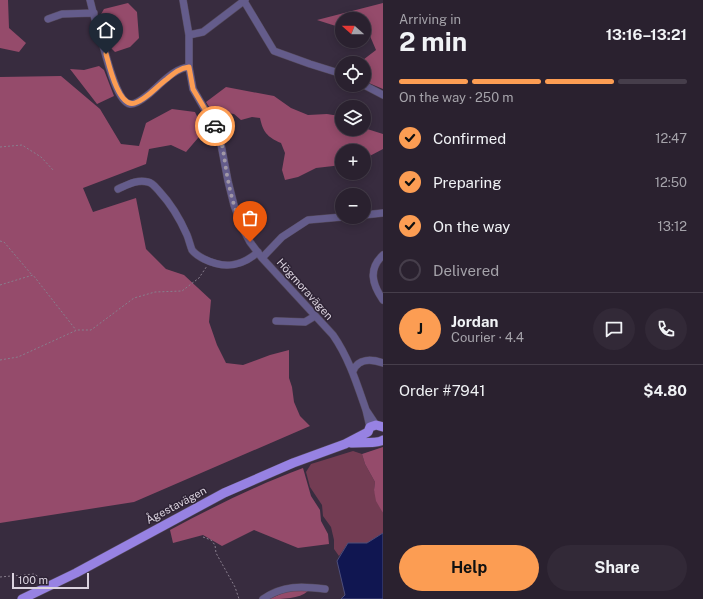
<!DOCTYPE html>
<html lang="en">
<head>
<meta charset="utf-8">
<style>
	:root { --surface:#2a212f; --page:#322937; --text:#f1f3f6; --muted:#a5a3aa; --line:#463e4b; --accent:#fc9d53 }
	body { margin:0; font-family:"Public Sans",sans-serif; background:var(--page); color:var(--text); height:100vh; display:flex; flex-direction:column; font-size:15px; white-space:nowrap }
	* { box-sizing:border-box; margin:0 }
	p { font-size:13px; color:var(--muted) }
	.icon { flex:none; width:22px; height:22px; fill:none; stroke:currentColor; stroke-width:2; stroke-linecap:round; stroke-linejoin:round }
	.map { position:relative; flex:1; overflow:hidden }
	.side { display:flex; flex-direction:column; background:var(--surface); width:320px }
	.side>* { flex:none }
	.needle { width:26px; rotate:291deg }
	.controls { position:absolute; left:335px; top:12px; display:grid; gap:8px }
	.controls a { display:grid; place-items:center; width:36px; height:36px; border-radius:50%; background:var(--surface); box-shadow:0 2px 10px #0003,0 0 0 1px var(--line); font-size:20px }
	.scale { position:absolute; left:12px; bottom:10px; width:77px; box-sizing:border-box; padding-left:4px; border:2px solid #dad2de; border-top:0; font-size:11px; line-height:14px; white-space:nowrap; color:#dad2de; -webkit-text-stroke:3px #2e2335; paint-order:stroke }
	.pin { position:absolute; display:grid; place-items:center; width:34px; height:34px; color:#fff; margin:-41px -17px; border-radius:50% 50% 50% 0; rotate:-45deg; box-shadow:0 0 4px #0007 }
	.pin .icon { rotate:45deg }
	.courier { position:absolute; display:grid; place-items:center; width:40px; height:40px; margin:-20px; border:3px solid #fc9d53; border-radius:50%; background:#fff; color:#222; box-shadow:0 1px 5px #0007 }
	.head em { font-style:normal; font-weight:700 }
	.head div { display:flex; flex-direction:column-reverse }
	.head { display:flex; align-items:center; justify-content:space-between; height:68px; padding:0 16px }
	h1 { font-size:26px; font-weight:700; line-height:30px }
	.bar { display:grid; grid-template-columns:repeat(4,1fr); gap:6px 4px; align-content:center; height:48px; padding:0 16px }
	.bar i { height:5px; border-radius:3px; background:var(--line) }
	.bar .active { background:var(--accent) }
	.bar p { grid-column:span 4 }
	.line { display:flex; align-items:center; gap:10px; padding:0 16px; border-top:1px solid var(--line) }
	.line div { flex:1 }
	.round { display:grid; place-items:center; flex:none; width:42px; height:42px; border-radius:21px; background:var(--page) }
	ol { padding:0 16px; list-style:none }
	li { display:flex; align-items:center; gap:12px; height:44px }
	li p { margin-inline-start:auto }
	li .icon { padding:4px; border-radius:50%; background:var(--accent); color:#111; stroke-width:4 }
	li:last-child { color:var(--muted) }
	li i { width:22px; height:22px; border:2px solid var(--line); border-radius:50% }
	.primary-button { display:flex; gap:8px; margin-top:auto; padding:8px 16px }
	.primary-button a { flex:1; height:46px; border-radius:24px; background:var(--accent); color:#111; font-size:16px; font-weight:700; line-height:46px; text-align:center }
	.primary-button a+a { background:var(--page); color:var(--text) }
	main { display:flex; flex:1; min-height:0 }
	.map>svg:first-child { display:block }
</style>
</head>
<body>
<main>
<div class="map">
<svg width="383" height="599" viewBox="0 0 383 599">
	<rect width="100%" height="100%" fill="#382c3f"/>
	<!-- green -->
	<path fill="#733c53" d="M353,451L362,454L365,464L375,482L374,490L383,513V533L367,543H348L339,556L334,549V540L331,527L323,516L322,505L310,487L306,472L311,464Z"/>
	<!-- forest -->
	<path fill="#954b6b" d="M0,0H8L9,28L26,43L19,52L0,48Z
		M128,3L137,12L139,38L130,47L115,52L107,44L97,21L104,9Z
		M383,3V89L364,81V63H359L376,50L370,36L364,34V19H342V28L317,20Z
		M99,66L104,70L114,96L97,104L70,69L84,70Z
		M61,76L100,109L121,144L139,146L146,123L172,109L195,112L204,131L186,152L171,145L149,149L146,164L83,188L93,212L136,198L146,249L166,269L184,275L211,300L209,322L217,345L226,363L243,365L270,355L289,350V378L292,387L294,402L300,416L310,426L134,502L0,523V77Z
		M226,87L274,96L291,108L308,115L327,114L333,115H342V129H364V128L383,134V149L364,159V151H342V165L316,168L298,177L285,180L282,170L285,153L281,143C267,137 263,132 260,118L252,117L241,120L234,114L211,110L206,102Z
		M383,447V513L376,501L374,490L375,482L365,464L362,454Z
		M303,468L311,496L320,510L321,521L328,534L329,544L298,548L254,530L222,546L203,535L173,543L170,530C213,507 257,485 303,468Z
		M290,590L308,591C299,599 283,599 269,599Z"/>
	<!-- water -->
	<path fill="#101651" stroke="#4d4e7b" d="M383,533V599H341L345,595L337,561L348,543H367Z"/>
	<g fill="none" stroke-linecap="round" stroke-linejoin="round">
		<defs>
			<path id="minor" d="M90,0C93,13 97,26 101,38C105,51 116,102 130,104C136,105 145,97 149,94C160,85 174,68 189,67
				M183,0L189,35V67L193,89L219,134L228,181L234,205L242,227L250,242L262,258L333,335C349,358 357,384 366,410
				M244,1L274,51L310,64L342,74
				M48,19L62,14L94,13
				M189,35L203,32L245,0
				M364,85L383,95
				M118,189C127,185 137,179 148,182C153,183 156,188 159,191C172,205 180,219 187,235C189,240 190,245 192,250C195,254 200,257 204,259C224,269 241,267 258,252
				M364,215L383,213
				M383,255C368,269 372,284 383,300
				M262,258L282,237L308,220L342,217
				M276,321L305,322L315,316
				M353,371C358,358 372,359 383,363
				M370,427L366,410L376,425
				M263,599C283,585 302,586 325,589"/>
			<path id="major" d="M351,443C359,442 378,444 383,440
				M22,599L76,573L224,493L293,463L345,444L368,432L370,427L376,425L383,427"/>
		</defs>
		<!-- minor casing -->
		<use href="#minor" stroke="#554a5c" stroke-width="8"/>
		<!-- major casing -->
		<use href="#major" stroke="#554a5c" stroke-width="10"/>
		<!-- path -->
		<path stroke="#887e8d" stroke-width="1" stroke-dasharray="2 2" stroke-linecap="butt" d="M0,147L22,145L41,157L54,171
			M0,241L4,242L32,275
			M0,285L33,275L76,330
			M0,360L18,357L77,330H91L134,298L155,292L182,291L199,278L207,266
			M203,537L211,540L215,545L216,553L235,587L239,599
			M0,577L34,574L44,580"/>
		<!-- minor -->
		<use href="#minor" stroke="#645c8b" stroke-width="7"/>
		<!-- major -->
		<use href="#major" stroke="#9782e3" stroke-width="9"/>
	</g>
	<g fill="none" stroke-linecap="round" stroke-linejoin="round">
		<!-- done -->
		<path stroke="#a198a6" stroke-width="4" stroke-dasharray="0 7.2" d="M215,126C224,142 224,162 228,180C232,202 239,223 250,242"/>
		<!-- route -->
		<path stroke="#fc9d53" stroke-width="5" d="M106,54C109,65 119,109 135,103C147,99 157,86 167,79C174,73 180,68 189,67L193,89L215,126"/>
	</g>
	<g text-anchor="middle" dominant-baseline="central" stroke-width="3" stroke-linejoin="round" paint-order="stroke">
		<!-- street labels -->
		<g font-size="11" fill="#dad2de" stroke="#2e2335">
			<text transform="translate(305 289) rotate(48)">Högmoravägen</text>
			<text transform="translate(176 505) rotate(-28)">Ågestavägen</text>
		</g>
	</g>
</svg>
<div class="controls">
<a><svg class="needle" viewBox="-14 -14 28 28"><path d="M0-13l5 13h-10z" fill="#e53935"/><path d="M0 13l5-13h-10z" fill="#a5a3aa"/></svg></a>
<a><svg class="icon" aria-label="locate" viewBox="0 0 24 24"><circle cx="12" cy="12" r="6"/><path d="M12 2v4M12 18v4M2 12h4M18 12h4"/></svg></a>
<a><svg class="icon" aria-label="layers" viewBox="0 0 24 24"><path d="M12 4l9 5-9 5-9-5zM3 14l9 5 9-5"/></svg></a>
<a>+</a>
<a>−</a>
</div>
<div class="scale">100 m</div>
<div class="pin" style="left:250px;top:242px;background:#ea580c"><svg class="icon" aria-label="bag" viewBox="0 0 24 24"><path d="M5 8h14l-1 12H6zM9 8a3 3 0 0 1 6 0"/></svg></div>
<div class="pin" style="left:106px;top:54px;background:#1f2937"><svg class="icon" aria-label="home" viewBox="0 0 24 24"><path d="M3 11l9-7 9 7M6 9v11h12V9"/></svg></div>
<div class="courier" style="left:215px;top:126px"><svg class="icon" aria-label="car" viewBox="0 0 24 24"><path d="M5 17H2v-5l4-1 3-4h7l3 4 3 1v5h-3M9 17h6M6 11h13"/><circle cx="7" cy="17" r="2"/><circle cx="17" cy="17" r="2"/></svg></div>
</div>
<section class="side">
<div class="head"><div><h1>2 min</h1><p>Arriving in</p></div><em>13:16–13:21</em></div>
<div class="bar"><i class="active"></i><i class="active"></i><i class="active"></i><i></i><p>On the way · 250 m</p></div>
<ol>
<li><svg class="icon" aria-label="check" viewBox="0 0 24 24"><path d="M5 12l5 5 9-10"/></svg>Confirmed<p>12:47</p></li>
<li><svg class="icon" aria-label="check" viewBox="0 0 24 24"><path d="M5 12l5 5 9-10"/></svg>Preparing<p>12:50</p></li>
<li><svg class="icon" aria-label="check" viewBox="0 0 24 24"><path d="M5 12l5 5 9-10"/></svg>On the way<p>13:12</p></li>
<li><i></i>Delivered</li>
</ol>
<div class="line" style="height:72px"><b class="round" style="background:var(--accent);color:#111">J</b><div><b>Jordan</b><p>Courier · 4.4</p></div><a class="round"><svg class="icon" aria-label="chat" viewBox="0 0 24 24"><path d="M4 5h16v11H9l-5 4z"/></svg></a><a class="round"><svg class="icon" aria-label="phone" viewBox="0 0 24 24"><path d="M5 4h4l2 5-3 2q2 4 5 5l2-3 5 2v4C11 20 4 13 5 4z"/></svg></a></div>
<div class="line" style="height:52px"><div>Order #7941</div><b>$4.80</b></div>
<div class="primary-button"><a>Help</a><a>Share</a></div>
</section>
</main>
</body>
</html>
